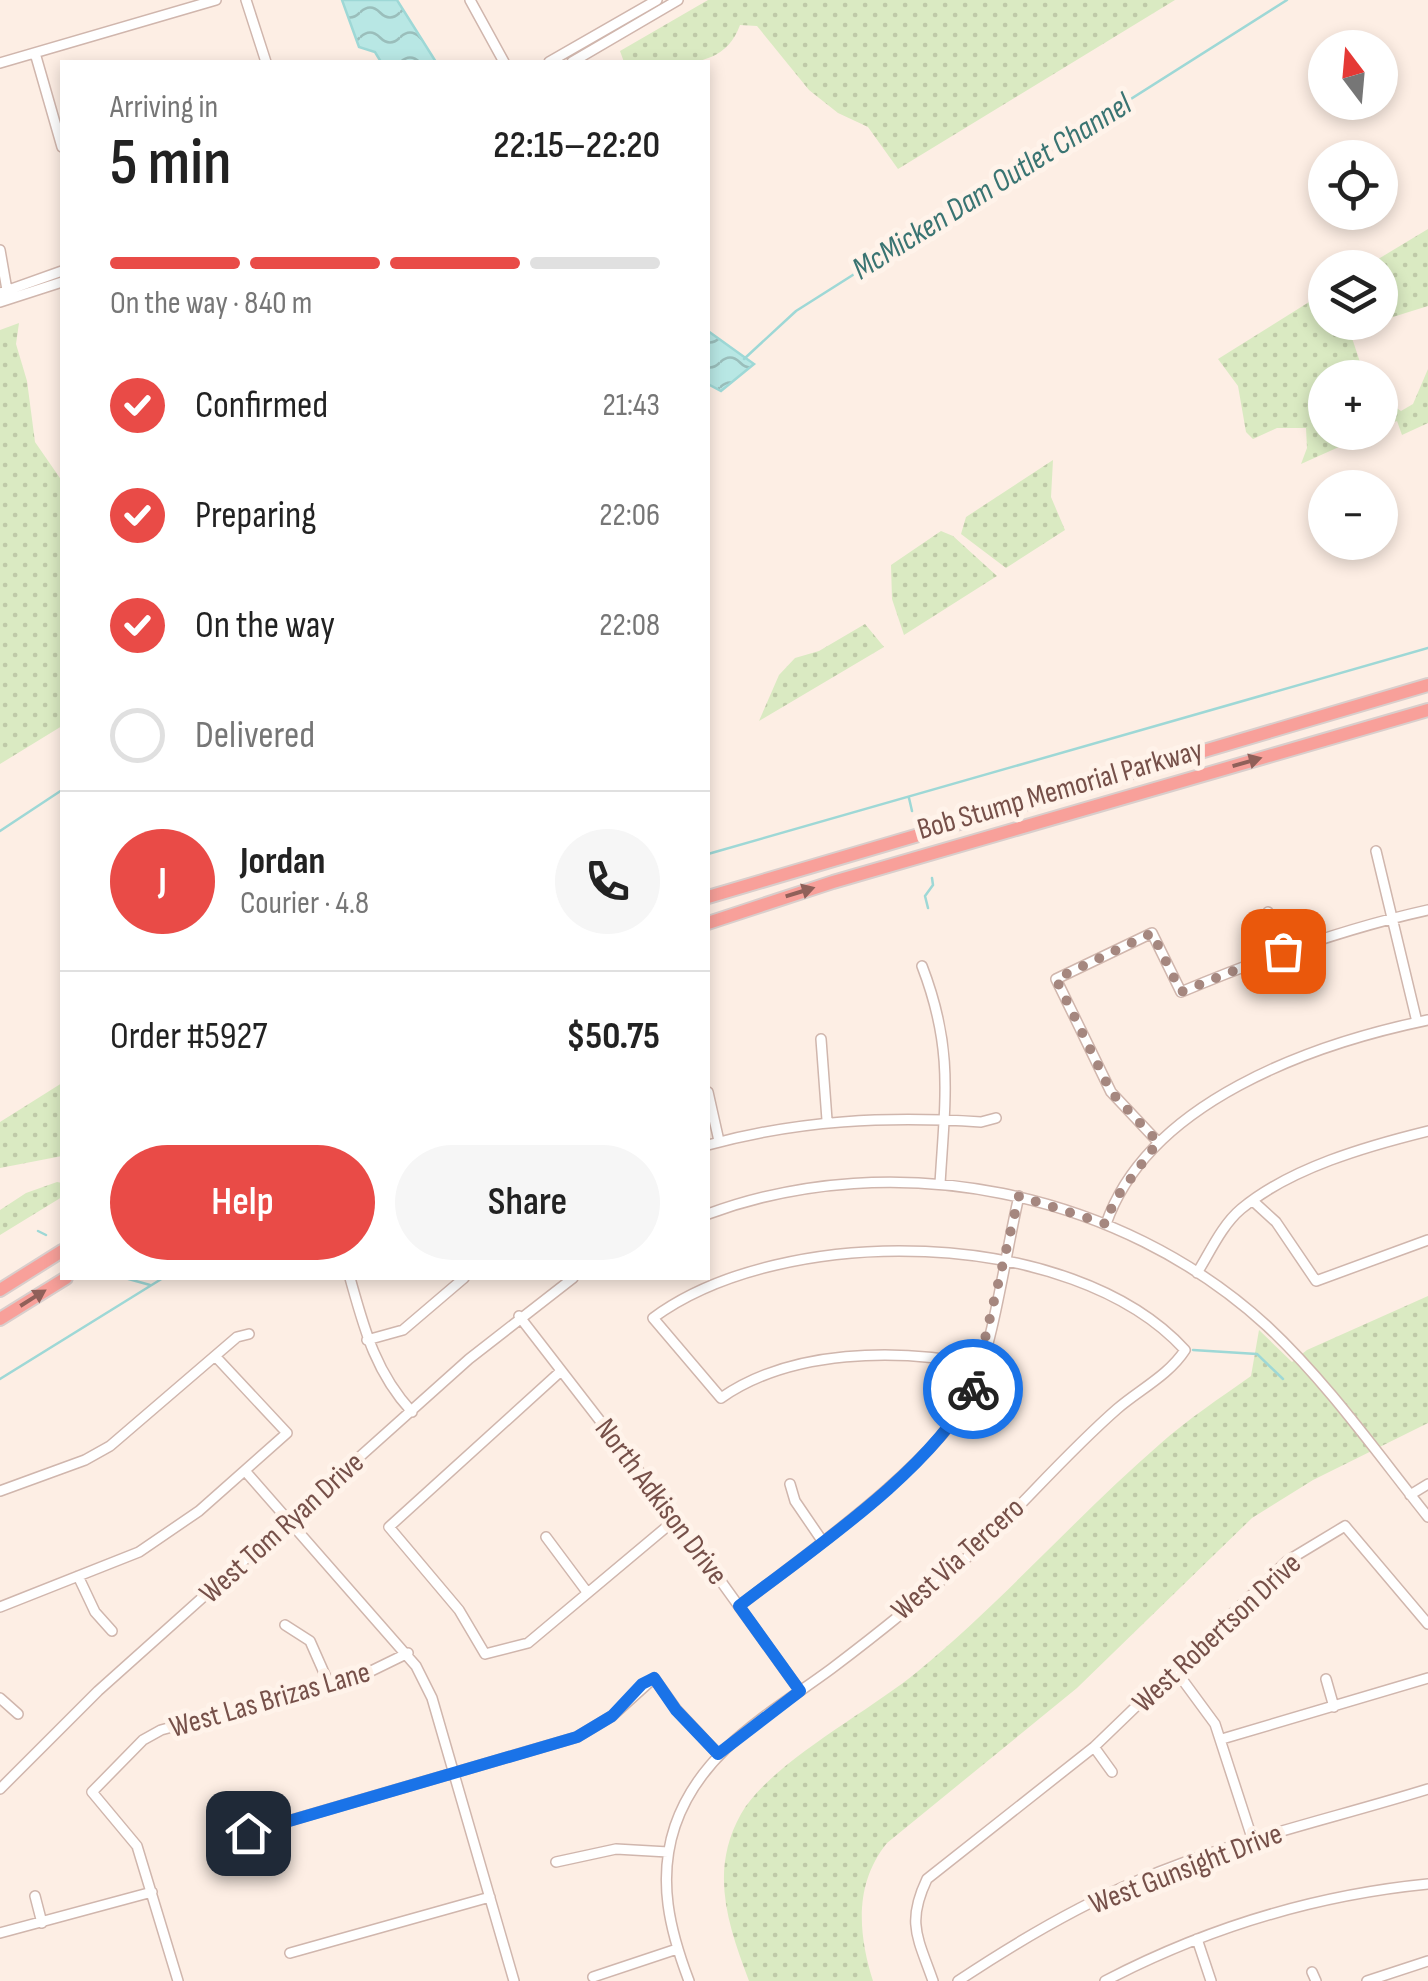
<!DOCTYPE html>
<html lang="en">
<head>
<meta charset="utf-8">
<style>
	:root { --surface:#fff; --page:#f6f6f6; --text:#222; --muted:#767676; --line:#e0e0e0; --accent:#e94b47 }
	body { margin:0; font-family:"Sofia Sans Condensed",sans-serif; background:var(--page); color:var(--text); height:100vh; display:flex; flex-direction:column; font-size:38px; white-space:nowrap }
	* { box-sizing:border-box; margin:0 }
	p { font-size:32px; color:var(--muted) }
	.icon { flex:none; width:55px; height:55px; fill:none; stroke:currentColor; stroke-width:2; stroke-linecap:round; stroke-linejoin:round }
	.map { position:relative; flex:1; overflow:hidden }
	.panel { position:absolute; left:60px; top:60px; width:650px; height:1220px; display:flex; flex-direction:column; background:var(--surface); border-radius:0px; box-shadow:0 5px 15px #0003 }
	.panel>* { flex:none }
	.needle { width:65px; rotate:344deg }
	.fabs { position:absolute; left:1308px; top:30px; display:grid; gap:20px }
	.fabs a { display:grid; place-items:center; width:90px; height:90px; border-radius:50%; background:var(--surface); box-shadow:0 5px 15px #0003; font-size:50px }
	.pin { position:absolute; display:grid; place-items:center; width:85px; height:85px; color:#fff; margin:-42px; border-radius:20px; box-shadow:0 5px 15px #0006 }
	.courier { position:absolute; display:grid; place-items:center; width:100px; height:100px; margin:-50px; border:8px solid #1a73e8; border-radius:50%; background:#fff; color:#222; box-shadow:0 2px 12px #0007 }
	.head em { font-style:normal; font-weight:600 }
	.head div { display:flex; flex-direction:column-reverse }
	.head { display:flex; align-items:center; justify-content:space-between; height:170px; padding:0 50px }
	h1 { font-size:65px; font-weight:600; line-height:75px }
	.bar { display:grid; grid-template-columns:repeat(4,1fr); gap:15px 10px; align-content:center; height:120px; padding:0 50px }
	.bar i { height:12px; border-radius:8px; background:var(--line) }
	.bar .selected { background:var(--accent) }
	.bar p { grid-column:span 4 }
	.line { display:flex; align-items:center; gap:25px; padding:0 50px; border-top:2px solid var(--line) }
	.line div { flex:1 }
	.round { display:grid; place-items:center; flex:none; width:105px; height:105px; border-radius:52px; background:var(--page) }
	ol { padding:0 50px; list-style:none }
	li { display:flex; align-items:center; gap:30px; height:110px }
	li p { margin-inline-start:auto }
	li .icon { padding:10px; border-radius:50%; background:var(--accent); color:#fff; stroke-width:4 }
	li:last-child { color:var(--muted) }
	li i { width:55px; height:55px; border:5px solid var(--line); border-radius:50% }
	.action { display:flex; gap:20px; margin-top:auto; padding:20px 50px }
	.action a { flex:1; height:115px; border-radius:60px; background:var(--accent); color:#fff; font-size:40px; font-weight:600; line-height:115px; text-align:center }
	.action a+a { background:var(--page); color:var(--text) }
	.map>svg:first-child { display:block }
</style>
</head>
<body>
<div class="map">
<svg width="1428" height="1981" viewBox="0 0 1428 1981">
	<defs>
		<pattern id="grass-dots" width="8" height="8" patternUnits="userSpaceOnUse" patternTransform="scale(2.5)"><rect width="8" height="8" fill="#daeac2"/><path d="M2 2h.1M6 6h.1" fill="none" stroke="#bfcaa8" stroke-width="1.8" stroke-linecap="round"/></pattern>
		<pattern id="water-waves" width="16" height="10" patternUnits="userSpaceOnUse" patternTransform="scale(2.5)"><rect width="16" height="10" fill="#b8e7e4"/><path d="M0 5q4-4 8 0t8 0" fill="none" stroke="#9abebb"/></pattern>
	</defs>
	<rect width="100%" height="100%" fill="#fdeee4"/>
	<!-- grass -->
	<path fill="url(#grass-dots)" d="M708,0H1175L898,169L868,127L838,113L809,90L757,26L740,25C723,74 667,63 624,62L620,51Z
		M1428,229V306L1380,321V268L1365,267Z
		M1325,292V322L1378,323L1352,338L1365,377L1325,378V432L1370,433L1301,464L1307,448L1306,428H1277L1253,439L1246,432L1238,386L1218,359Z
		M19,323L16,344L27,381L35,442L62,481V726L0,764V330Z
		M1428,369V423L1402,435L1397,421L1380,428V397L1401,411L1413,404Z
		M1053,460L1051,497L1065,530L1006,568L961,534L966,517Z
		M941,531L953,536L997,576L904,635L892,599L891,565Z
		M865,624L884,647L759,721L779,675L795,658L819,651Z
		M62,1083V1156L0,1168V1122Z
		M57,1182L62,1183V1197L0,1235V1210L26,1193Z
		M1428,1296V1423L1313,1480L1252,1518L1077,1688L887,1843C854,1884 858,1933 873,1981H749C728,1925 709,1871 741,1814C769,1764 870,1711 917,1672C1003,1601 1076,1517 1160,1444C1188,1419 1220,1398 1251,1376L1259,1330L1292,1362L1307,1350Z"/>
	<!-- water -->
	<path fill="url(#water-waves)" stroke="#9ed8d6" stroke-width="2.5" d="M342,0H397L436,62H381L375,52L359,47Z
		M708,331L754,364L721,391L708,384Z"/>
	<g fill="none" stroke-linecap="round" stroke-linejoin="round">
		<!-- stream -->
		<path stroke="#9ed8d6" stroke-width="2.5" d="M744,359L796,311L1287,0
			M909,798L912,811
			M0,831L62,790
			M708,854L1428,648
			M928,908L925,896L933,885L932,878
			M38,1231L46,1235
			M125,1278L150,1285
			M1193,1350L1257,1354L1283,1379
			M0,1379L163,1278"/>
		<defs>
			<path id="minor" d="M246,0L266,62
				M470,0L504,62
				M35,53L62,147
				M549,62L657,0
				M572,62L678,0
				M0,63L216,0
				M0,250L7,290
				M0,293L62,271
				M0,302L62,282
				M1376,851L1417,1022
				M1268,912L1283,951
				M922,966C954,1049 945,1099 940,1184
				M821,1039L827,1120
				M708,1092L719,1141
				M1158,1142L1111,1092L1056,979L1152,933L1181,992C1262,958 1342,929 1428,910
				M708,1145C799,1120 887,1116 981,1122L996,1118
				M1253,1201L1276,1222L1316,1281L1428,1240
				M708,1214C895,1145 1120,1191 1267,1326C1327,1382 1377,1453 1428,1517
				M1106,1224C1148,1102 1312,1044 1428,1020
				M1197,1273C1210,1252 1222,1225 1241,1209C1290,1168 1367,1146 1428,1131
				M350,1278C364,1328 375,1372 412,1412
				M519,1316L676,1519L800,1691
				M367,1340L403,1330L464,1278
				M561,1371L389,1527L459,1610L485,1654L528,1643L676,1519
				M246,1472L416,1666L432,1698L514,1981
				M790,1484L795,1501L823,1542
				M0,1491L85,1460L110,1446L237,1337L249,1334
				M1410,1495L1428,1484
				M546,1537L587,1592
				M78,1576L95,1612L112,1631
				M739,1606C803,1557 941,1460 973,1389C994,1341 1006,1251 1019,1196
				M0,1607L139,1552L199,1511L287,1433L216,1357
				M285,1625L310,1641L329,1684
				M1176,1671L1215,1724L1253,1841
				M1326,1679L1334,1707
				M0,1698L18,1714
				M1222,1739L1428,1678
				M1094,1747L1112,1772
				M0,1789L98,1691L469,1359L573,1278
				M247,1833L577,1737L612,1716L654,1678L676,1709L718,1754
				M556,1862L616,1849L668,1852
				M35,1896L42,1923
				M0,1933L152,1892
				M1197,1939L1211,1981
				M290,1953L490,1897
				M1312,1972L1316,1981
				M593,1977L677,1949
				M178,1981L137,1846L92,1792L143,1740L161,1730L363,1675L408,1653
				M689,1981C670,1931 657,1880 675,1826C701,1750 770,1714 831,1669C876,1635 920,1600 961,1563C1015,1514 1062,1457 1117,1409C1139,1390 1169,1375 1185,1350C1072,1226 783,1222 653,1318L721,1398C791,1349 898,1348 979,1365
				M933,1981C918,1938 906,1923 927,1879L1094,1747L1287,1561L1345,1526L1428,1624
				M958,1981C1015,1943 1074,1908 1137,1881C1230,1841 1331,1819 1428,1789
				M1105,1981C1205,1929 1315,1895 1428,1884
				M1367,1981L1428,1961"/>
			<path id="highway" d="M708,897L1428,685
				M708,923L833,882L1428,710
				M0,1290L62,1251
				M0,1319L66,1278"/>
		</defs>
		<!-- minor casing -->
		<use href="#minor" stroke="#d0b6ad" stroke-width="12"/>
		<!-- highway casing -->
		<use href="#highway" stroke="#d9cecc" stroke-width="16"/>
		<!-- minor -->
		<use href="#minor" stroke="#fff" stroke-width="9"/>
		<!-- highway -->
		<use href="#highway" stroke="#f8a09a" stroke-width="12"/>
	</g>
	<!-- one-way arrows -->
	<defs><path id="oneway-solid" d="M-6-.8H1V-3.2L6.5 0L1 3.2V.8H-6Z" transform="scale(2.5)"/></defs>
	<g fill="#906059">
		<use href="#oneway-solid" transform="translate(1247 762) rotate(-16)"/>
		<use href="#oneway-solid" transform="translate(800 892) rotate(-17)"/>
		<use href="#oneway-solid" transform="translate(33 1298) rotate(-32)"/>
	</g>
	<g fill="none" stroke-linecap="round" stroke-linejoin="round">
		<!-- done -->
		<path stroke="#a5877f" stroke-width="10" stroke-dasharray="0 18" d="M973,1389L1019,1196L1106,1224L1114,1201L1158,1142L1111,1092L1056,979L1152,933L1181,992L1283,951"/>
		<!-- route -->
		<path stroke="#1a73e8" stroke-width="12" d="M248,1833L577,1737L612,1716L642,1684L654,1678L676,1710L718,1754L800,1691L739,1606C813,1549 930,1471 973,1389"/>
	</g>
	<g text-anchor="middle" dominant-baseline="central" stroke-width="10" stroke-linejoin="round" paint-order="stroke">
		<!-- street labels -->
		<g font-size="30" fill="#765049" stroke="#fff3ea">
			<text transform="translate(1060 790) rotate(-16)">Bob Stump Memorial Parkway</text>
			<text transform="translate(661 1502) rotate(53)">North Adkison Drive</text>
			<text transform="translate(282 1528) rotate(-42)">West Tom Ryan Drive</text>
			<text transform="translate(958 1559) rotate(-42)">West Via Tercero</text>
			<text transform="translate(1217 1633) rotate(-43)">West Robertson Drive</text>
			<text transform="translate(270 1700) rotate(-16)">West Las Brizas Lane</text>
			<text transform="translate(1186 1869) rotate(-21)">West Gunsight Drive</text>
		</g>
		<!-- water labels -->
		<g font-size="32" font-style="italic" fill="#3a7472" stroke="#fff3ea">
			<text transform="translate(992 187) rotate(-32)">McMicken Dam Outlet Channel</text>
		</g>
	</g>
</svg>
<div class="fabs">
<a><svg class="needle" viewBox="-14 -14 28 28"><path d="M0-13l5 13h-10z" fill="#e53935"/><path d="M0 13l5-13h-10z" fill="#767676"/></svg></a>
<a><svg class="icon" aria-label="locate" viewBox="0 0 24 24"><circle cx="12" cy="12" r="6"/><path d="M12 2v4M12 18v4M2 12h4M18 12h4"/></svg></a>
<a><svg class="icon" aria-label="layers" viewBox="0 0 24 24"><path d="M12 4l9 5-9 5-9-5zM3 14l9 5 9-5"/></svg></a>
<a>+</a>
<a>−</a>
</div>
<div class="pin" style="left:1283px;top:951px;background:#ea580c"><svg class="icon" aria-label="bag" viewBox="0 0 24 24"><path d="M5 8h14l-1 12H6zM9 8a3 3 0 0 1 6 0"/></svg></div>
<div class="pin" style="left:248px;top:1833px;background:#1f2937"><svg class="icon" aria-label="home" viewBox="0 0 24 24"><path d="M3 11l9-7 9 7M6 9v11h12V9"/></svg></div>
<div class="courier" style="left:973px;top:1389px"><svg class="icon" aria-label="bike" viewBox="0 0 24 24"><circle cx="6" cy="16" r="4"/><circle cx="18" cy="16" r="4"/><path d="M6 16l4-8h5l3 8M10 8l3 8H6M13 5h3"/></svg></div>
<section class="panel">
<div class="head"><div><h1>5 min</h1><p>Arriving in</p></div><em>22:15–22:20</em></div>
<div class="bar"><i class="selected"></i><i class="selected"></i><i class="selected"></i><i></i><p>On the way · 840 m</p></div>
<ol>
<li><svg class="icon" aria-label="check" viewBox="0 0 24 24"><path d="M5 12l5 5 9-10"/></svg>Confirmed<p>21:43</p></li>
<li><svg class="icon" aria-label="check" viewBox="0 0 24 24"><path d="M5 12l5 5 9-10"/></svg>Preparing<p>22:06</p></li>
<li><svg class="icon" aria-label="check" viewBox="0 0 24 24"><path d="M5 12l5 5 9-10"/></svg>On the way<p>22:08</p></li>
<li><i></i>Delivered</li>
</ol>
<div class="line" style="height:180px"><b class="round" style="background:var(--accent);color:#fff">J</b><div><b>Jordan</b><p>Courier · 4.8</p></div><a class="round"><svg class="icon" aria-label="phone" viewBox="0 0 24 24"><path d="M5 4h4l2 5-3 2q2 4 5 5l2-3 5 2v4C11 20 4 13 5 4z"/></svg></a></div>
<div class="line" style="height:130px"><div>Order #5927</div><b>$50.75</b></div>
<div class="action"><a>Help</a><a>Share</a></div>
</section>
</div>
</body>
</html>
